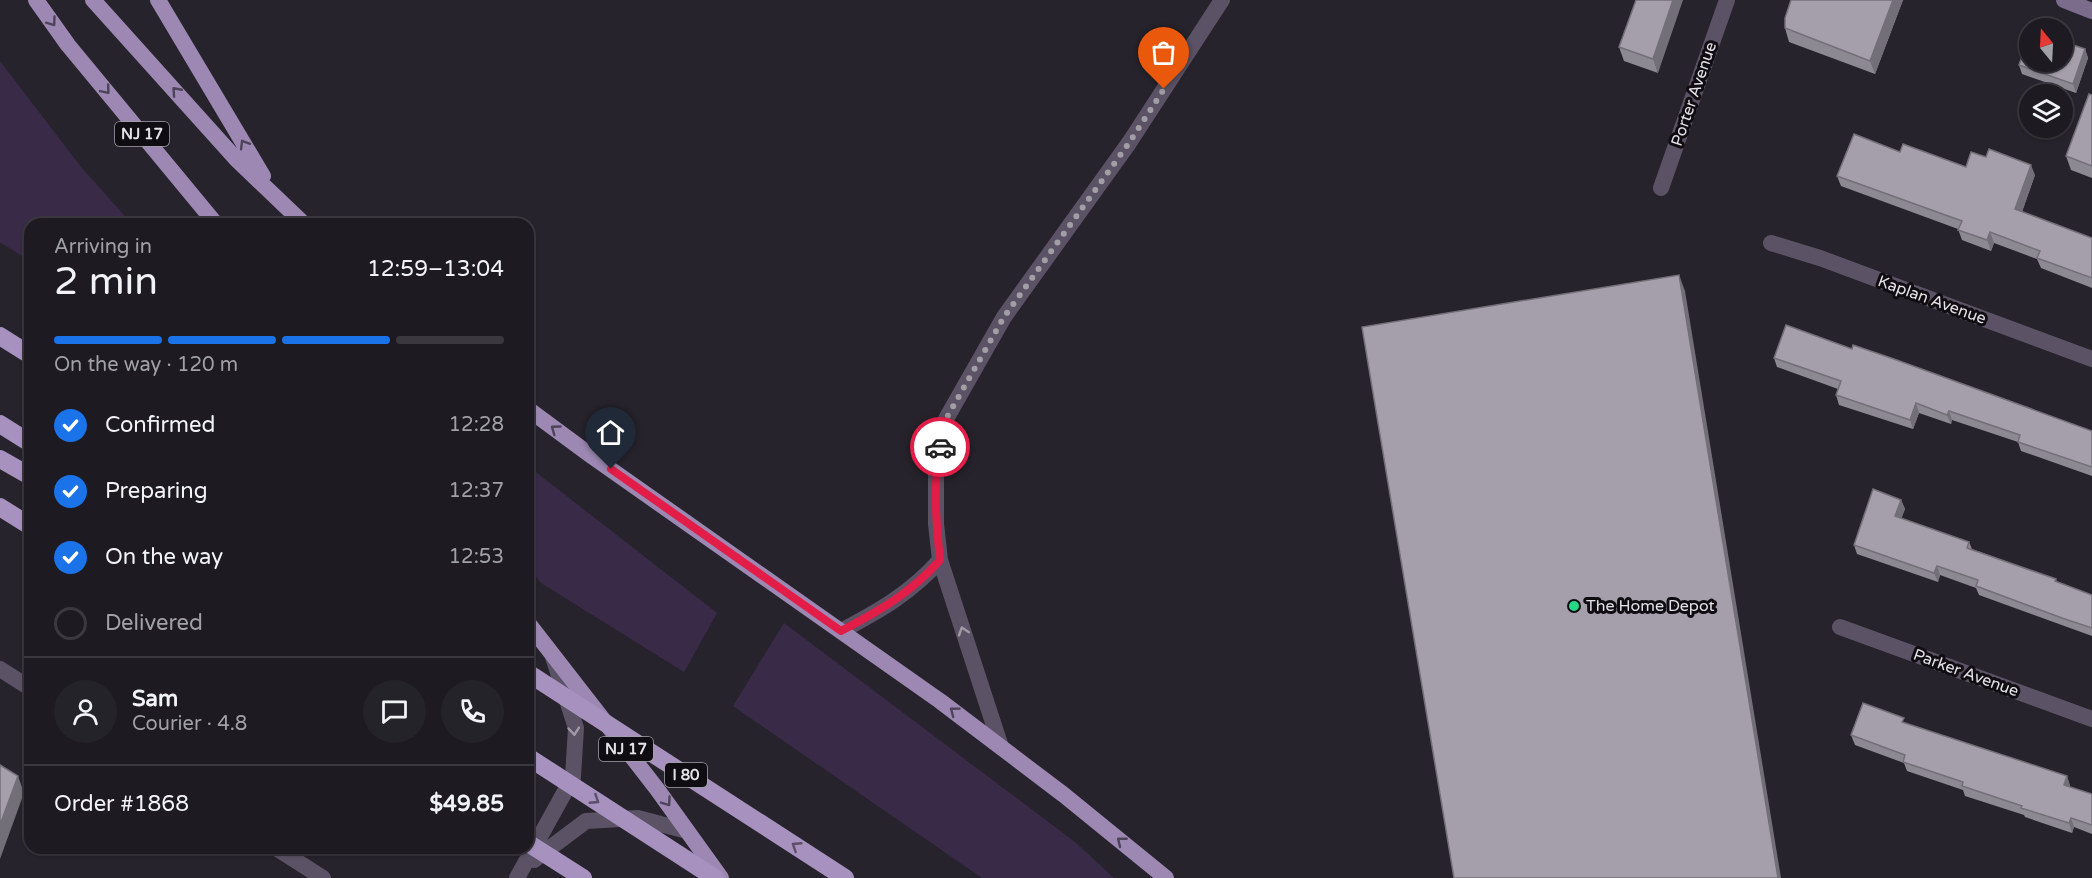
<!DOCTYPE html>
<html lang="en">
<head>
<meta charset="utf-8">
<style>
	:root { --surface:#1d1a21; --page:#25232a; --text:#f1f3f6; --muted:#a0a1a5; --line:#3b383f; --accent:#1a73e8 }
	body { margin:0; font-family:"Varela Round",sans-serif; background:var(--page); color:var(--text); height:100vh; display:flex; flex-direction:column; font-size:22px; white-space:nowrap }
	* { box-sizing:border-box; margin:0 }
	p { font-size:20px; color:var(--muted) }
	.icon { flex:none; width:33px; height:33px; fill:none; stroke:currentColor; stroke-width:2; stroke-linecap:round; stroke-linejoin:round }
	.map { position:relative; flex:1; overflow:hidden }
	.details { position:absolute; left:24px; top:218px; width:510px; height:636px; display:flex; flex-direction:column; background:var(--surface); border-radius:18px; box-shadow:0 2px 4px #0004,0 0 0 2px var(--line) }
	.details>* { flex:none }
	.needle { width:39px; rotate:342deg }
	.tools { position:absolute; left:2019px; top:18px; display:grid; gap:12px }
	.tools a { display:grid; place-items:center; width:54px; height:54px; border-radius:50%; background:var(--surface); box-shadow:0 2px 4px #0004,0 0 0 2px var(--line); font-size:30px }
	.pin { position:absolute; display:grid; place-items:center; width:51px; height:51px; color:#fff; margin:-62px -26px; border-radius:50% 50% 50% 0; rotate:-45deg; box-shadow:0 0 6px #0007 }
	.pin .icon { rotate:45deg }
	.courier { position:absolute; display:grid; place-items:center; width:60px; height:60px; margin:-30px; border:4px solid #e11d48; border-radius:50%; background:#fff; color:#222; box-shadow:0 2px 8px #0007 }
	.overview em { font-style:normal; font-weight:600 }
	.overview div { display:flex; flex-direction:column-reverse }
	.overview { display:flex; align-items:center; justify-content:space-between; height:102px; padding:0 30px }
	h1 { font-size:39px; font-weight:600; line-height:45px }
	.bar { display:grid; grid-template-columns:repeat(4,1fr); gap:9px 6px; align-content:center; height:72px; padding:0 30px }
	.bar i { height:8px; border-radius:4px; background:var(--line) }
	.bar .current { background:var(--accent) }
	.bar p { grid-column:span 4 }
	.line { display:flex; align-items:center; gap:15px; padding:0 30px; border-top:2px solid var(--line) }
	.line div { flex:1 }
	.round { display:grid; place-items:center; flex:none; width:63px; height:63px; border-radius:32px; background:var(--page) }
	ol { padding:0 30px; list-style:none }
	li { display:flex; align-items:center; gap:18px; height:66px }
	li p { margin-inline-start:auto }
	li .icon { padding:6px; border-radius:50%; background:var(--accent); color:#fff; stroke-width:4 }
	li:last-child { color:var(--muted) }
	li i { width:33px; height:33px; border:3px solid var(--line); border-radius:50% }
	.map>svg:first-child { display:block }
</style>
</head>
<body>
<div class="map">
<svg width="2092" height="878" viewBox="0 0 2092 878">
	<rect width="100%" height="100%" fill="#27232c"/>
	<!-- green -->
	<path fill="#392b48" d="M0,61L81,167L131,223L30,224V261L0,242Z
		M528,466L717,613L684,672L541,583L528,567Z
		M784,623L1075,842L1114,878H982L733,706Z"/>
	<g fill="none" stroke-linecap="round" stroke-linejoin="round">
		<!-- minor -->
		<path stroke="#5b5365" stroke-width="16" d="M1661,188L1727,0
			M1771,243L1820,258L2092,359
			M1840,627L2092,719
			M841,631C879,611 911,593 940,560
			M0,669L30,688
			M1001,747L940,560L936,524V468L946,419L1004,317L1129,143L1222,0
			M276,848L323,878
			M534,860L586,821L638,818L687,831
			M517,878L573,777L576,728L553,657"/>
		<!-- secondary -->
		<path stroke="#7a6c8a" stroke-width="16" d="M2064,0L2092,11"/>
		<!-- trunk -->
		<path stroke="#9c88b2" stroke-width="16" d="M36,0L68,45L216,224
			M93,0L236,159L304,224
			M158,0L263,176
			M528,409L593,457L940,701L1064,795L1166,878
			M528,623L657,789L721,878"/>
		<!-- motorway -->
		<path stroke="#a791bf" stroke-width="18" d="M0,336L30,355
			M0,424L30,443
			M0,459L30,476
			M0,507L30,526
			M528,673L845,878
			M528,757L715,878
			M528,843L583,878"/>
	</g>
	<!-- wall -->
	<path fill="#8d8993" d="M1636,0L1658,73L1624,61L1619,47Z
		M1791,0H1903L1875,74L1789,42L1785,28Z
		M2085,49L2088,58L2076,93L2022,74L2019,65Z
		M2092,95V178L2071,170L2066,156Z
		M1900,152L1966,167L2035,175L2022,212L2092,238V288L2041,268L2037,259L1994,243L1991,251L1962,240L1958,229L1841,186L1837,176Z
		M1774,358L2092,431V476L2021,451L2018,442L1952,420L1951,424L1919,413L1913,429L1839,405L1836,395L1838,389L1777,367Z
		M1901,500L1905,509L1901,518L1969,542L1972,549L2056,579L2057,582L2092,595V636L1979,595L1976,588L1940,575L1938,582L1857,554L1854,545Z
		M1905,723L2067,776L2070,787L2092,794V834L2074,827L2072,833L2025,817L2024,815L1965,796L1963,790L1907,771L1904,763L1855,745L1851,735Z"/>
	<!-- shaded-wall -->
	<path fill="#736f78" d="M1673,0H1683L1658,73L1653,59Z
		M1893,0H1903L1875,74L1870,61Z
		M2085,49L2088,58L2076,93L2073,84Z
		M2031,165L2035,175L2019,220L2015,209Z
		M1990,232L1994,243L1991,251L1987,240Z
		M1679,275L1685,291L1781,878H1778Z
		M1916,403L1919,413L1913,429L1910,420Z
		M1949,411L1952,420L1951,424L1947,415Z
		M1901,500L1905,509L1899,525L1895,516Z
		M1937,566L1940,575L1938,582L1934,573Z
		M18,776L24,793L0,859V825Z
		M2067,776L2070,785L2067,794L2064,785Z
		M2071,818L2074,827L2072,833L2069,823Z"/>
	<!-- building -->
	<path fill="#a49fab" stroke="#736f78" stroke-width="1.5" d="M1636,0H1673L1653,59L1619,47Z
		M1791,0H1893L1870,61L1785,28V18Z
		M2030,34V62H2062V41L2085,49L2073,84L2019,65Z
		M2089,94L2092,95V166L2066,156Z
		M1854,134L1900,152L1903,144L1966,167L1971,152L1986,157L1989,149L2031,165L2015,209L2092,238V278L2037,258L2040,251L1990,232L1987,240L1958,230L1962,221L1837,176Z
		M1679,275L1778,878H1454L1362,327Z
		M1786,325L1852,349L1853,345L1894,359L2092,431V467L2018,442L2020,435L1949,411L1947,415L1916,403L1910,420L1836,395L1841,381L1774,358Z
		M1873,489L1901,500L1895,516L1969,542L1967,548L2056,579L2055,581L2092,595V628L2062,618L1976,586L1978,580L1937,566L1934,573L1854,545Z
		M1863,703L1904,718L1902,722L2067,776L2064,785L2092,794V825L2071,818L2069,823L2021,808L2022,806L1962,786L1963,782L1903,762L1905,755L1851,735Z
		M0,765L18,776L0,825Z"/>
	<!-- one-way arrows -->
	<defs><path id="oneway-chevron" d="M-2-3.5L2.5 0L-2 3.5" fill="none" stroke-width="1.6" stroke-linecap="round" stroke-linejoin="round" transform="scale(1.5)"/></defs>
	<g stroke="#4e4459">
		<use href="#oneway-chevron" transform="translate(52 22) rotate(54)"/>
		<use href="#oneway-chevron" transform="translate(106 90) rotate(50)"/>
		<use href="#oneway-chevron" transform="translate(176 91) rotate(-132)"/>
		<use href="#oneway-chevron" transform="translate(244 144) rotate(-121)"/>
		<use href="#oneway-chevron" transform="translate(555 429) rotate(-144)"/>
		<use href="#oneway-chevron" transform="translate(954 711) rotate(-143)"/>
		<use href="#oneway-chevron" transform="translate(667 802) rotate(55)"/>
		<use href="#oneway-chevron" transform="translate(1121 841) rotate(-141)"/>
	</g>
	<g stroke="#a09aa6">
		<use href="#oneway-chevron" transform="translate(963 631) rotate(-108)"/>
		<use href="#oneway-chevron" transform="translate(574 731) rotate(85)"/>
	</g>
	<g stroke="#5b4f68">
		<use href="#oneway-chevron" transform="translate(595 800) rotate(33)"/>
		<use href="#oneway-chevron" transform="translate(796 846) rotate(-147)"/>
	</g>
	<g fill="none" stroke-linecap="round" stroke-linejoin="round">
		<!-- done -->
		<path stroke="#a29ea6" stroke-width="6" stroke-dasharray="0 10.8" d="M940,447L946,419L1004,317L1129,143L1164,89"/>
		<!-- route -->
		<path stroke="#e11d48" stroke-width="8" d="M611,469L841,631C879,611 911,593 940,560C936,523 933,484 940,447"/>
	</g>
	<!-- markers -->
	<circle fill="#25d886" stroke="#0f0d11" stroke-width="2" cx="1574" cy="606" r="6"/>
	<g text-anchor="middle" dominant-baseline="central" stroke-width="6" stroke-linejoin="round" paint-order="stroke">
		<!-- shield labels -->
		<g fill="#0f0d11" stroke="#a4a1a7" stroke-width="1.5">
			<rect x="115" y="122" width="54" height="24" rx="4.5"/>
			<rect x="599" y="737" width="54" height="24" rx="4.5"/>
			<rect x="665" y="763" width="42" height="24" rx="4.5"/>
		</g>
		<g font-size="15" font-weight="bold" fill="#e4e1e7">
			<text x="142" y="134">NJ 17</text>
			<text x="626" y="749">NJ 17</text>
			<text x="686" y="775">I 80</text>
		</g>
		<!-- street labels -->
		<g font-size="16" fill="#e4e1e7" stroke="#0f0d11">
			<text transform="translate(1694 94) rotate(-71)">Porter Avenue</text>
			<text transform="translate(1932 300) rotate(20)">Kaplan Avenue</text>
			<text transform="translate(1966 673) rotate(20)">Parker Avenue</text>
		</g>
		<!-- poi labels -->
		<g font-size="16" fill="#e4e1e7" stroke="#0f0d11" text-anchor="start">
			<text x="1586" y="606">The Home Depot</text>
		</g>
	</g>
</svg>
<div class="tools">
<a><svg class="needle" viewBox="-14 -14 28 28"><path d="M0-13l5 13h-10z" fill="#e53935"/><path d="M0 13l5-13h-10z" fill="#a0a1a5"/></svg></a>
<a><svg class="icon" aria-label="layers" viewBox="0 0 24 24"><path d="M12 4l9 5-9 5-9-5zM3 14l9 5 9-5"/></svg></a>
</div>
<div class="pin" style="left:1164px;top:89px;background:#ea580c"><svg class="icon" aria-label="bag" viewBox="0 0 24 24"><path d="M5 8h14l-1 12H6zM9 8a3 3 0 0 1 6 0"/></svg></div>
<div class="pin" style="left:611px;top:469px;background:#1f2937"><svg class="icon" aria-label="home" viewBox="0 0 24 24"><path d="M3 11l9-7 9 7M6 9v11h12V9"/></svg></div>
<div class="courier" style="left:940px;top:447px"><svg class="icon" aria-label="car" viewBox="0 0 24 24"><path d="M5 17H2v-5l4-1 3-4h7l3 4 3 1v5h-3M9 17h6M6 11h13"/><circle cx="7" cy="17" r="2"/><circle cx="17" cy="17" r="2"/></svg></div>
<section class="details">
<div class="overview"><div><h1>2 min</h1><p>Arriving in</p></div><em>12:59–13:04</em></div>
<div class="bar"><i class="current"></i><i class="current"></i><i class="current"></i><i></i><p>On the way · 120 m</p></div>
<ol>
<li><svg class="icon" aria-label="check" viewBox="0 0 24 24"><path d="M5 12l5 5 9-10"/></svg>Confirmed<p>12:28</p></li>
<li><svg class="icon" aria-label="check" viewBox="0 0 24 24"><path d="M5 12l5 5 9-10"/></svg>Preparing<p>12:37</p></li>
<li><svg class="icon" aria-label="check" viewBox="0 0 24 24"><path d="M5 12l5 5 9-10"/></svg>On the way<p>12:53</p></li>
<li><i></i>Delivered</li>
</ol>
<div class="line" style="height:108px"><a class="round"><svg class="icon" aria-label="person" viewBox="0 0 24 24"><circle cx="12" cy="8" r="4"/><path d="M4 21q1-7 8-7t8 7"/></svg></a><div><b>Sam</b><p>Courier · 4.8</p></div><a class="round"><svg class="icon" aria-label="chat" viewBox="0 0 24 24"><path d="M4 5h16v11H9l-5 4z"/></svg></a><a class="round"><svg class="icon" aria-label="phone" viewBox="0 0 24 24"><path d="M5 4h4l2 5-3 2q2 4 5 5l2-3 5 2v4C11 20 4 13 5 4z"/></svg></a></div>
<div class="line" style="height:78px"><div>Order #1868</div><b>$49.85</b></div>
</section>
</div>
</body>
</html>
